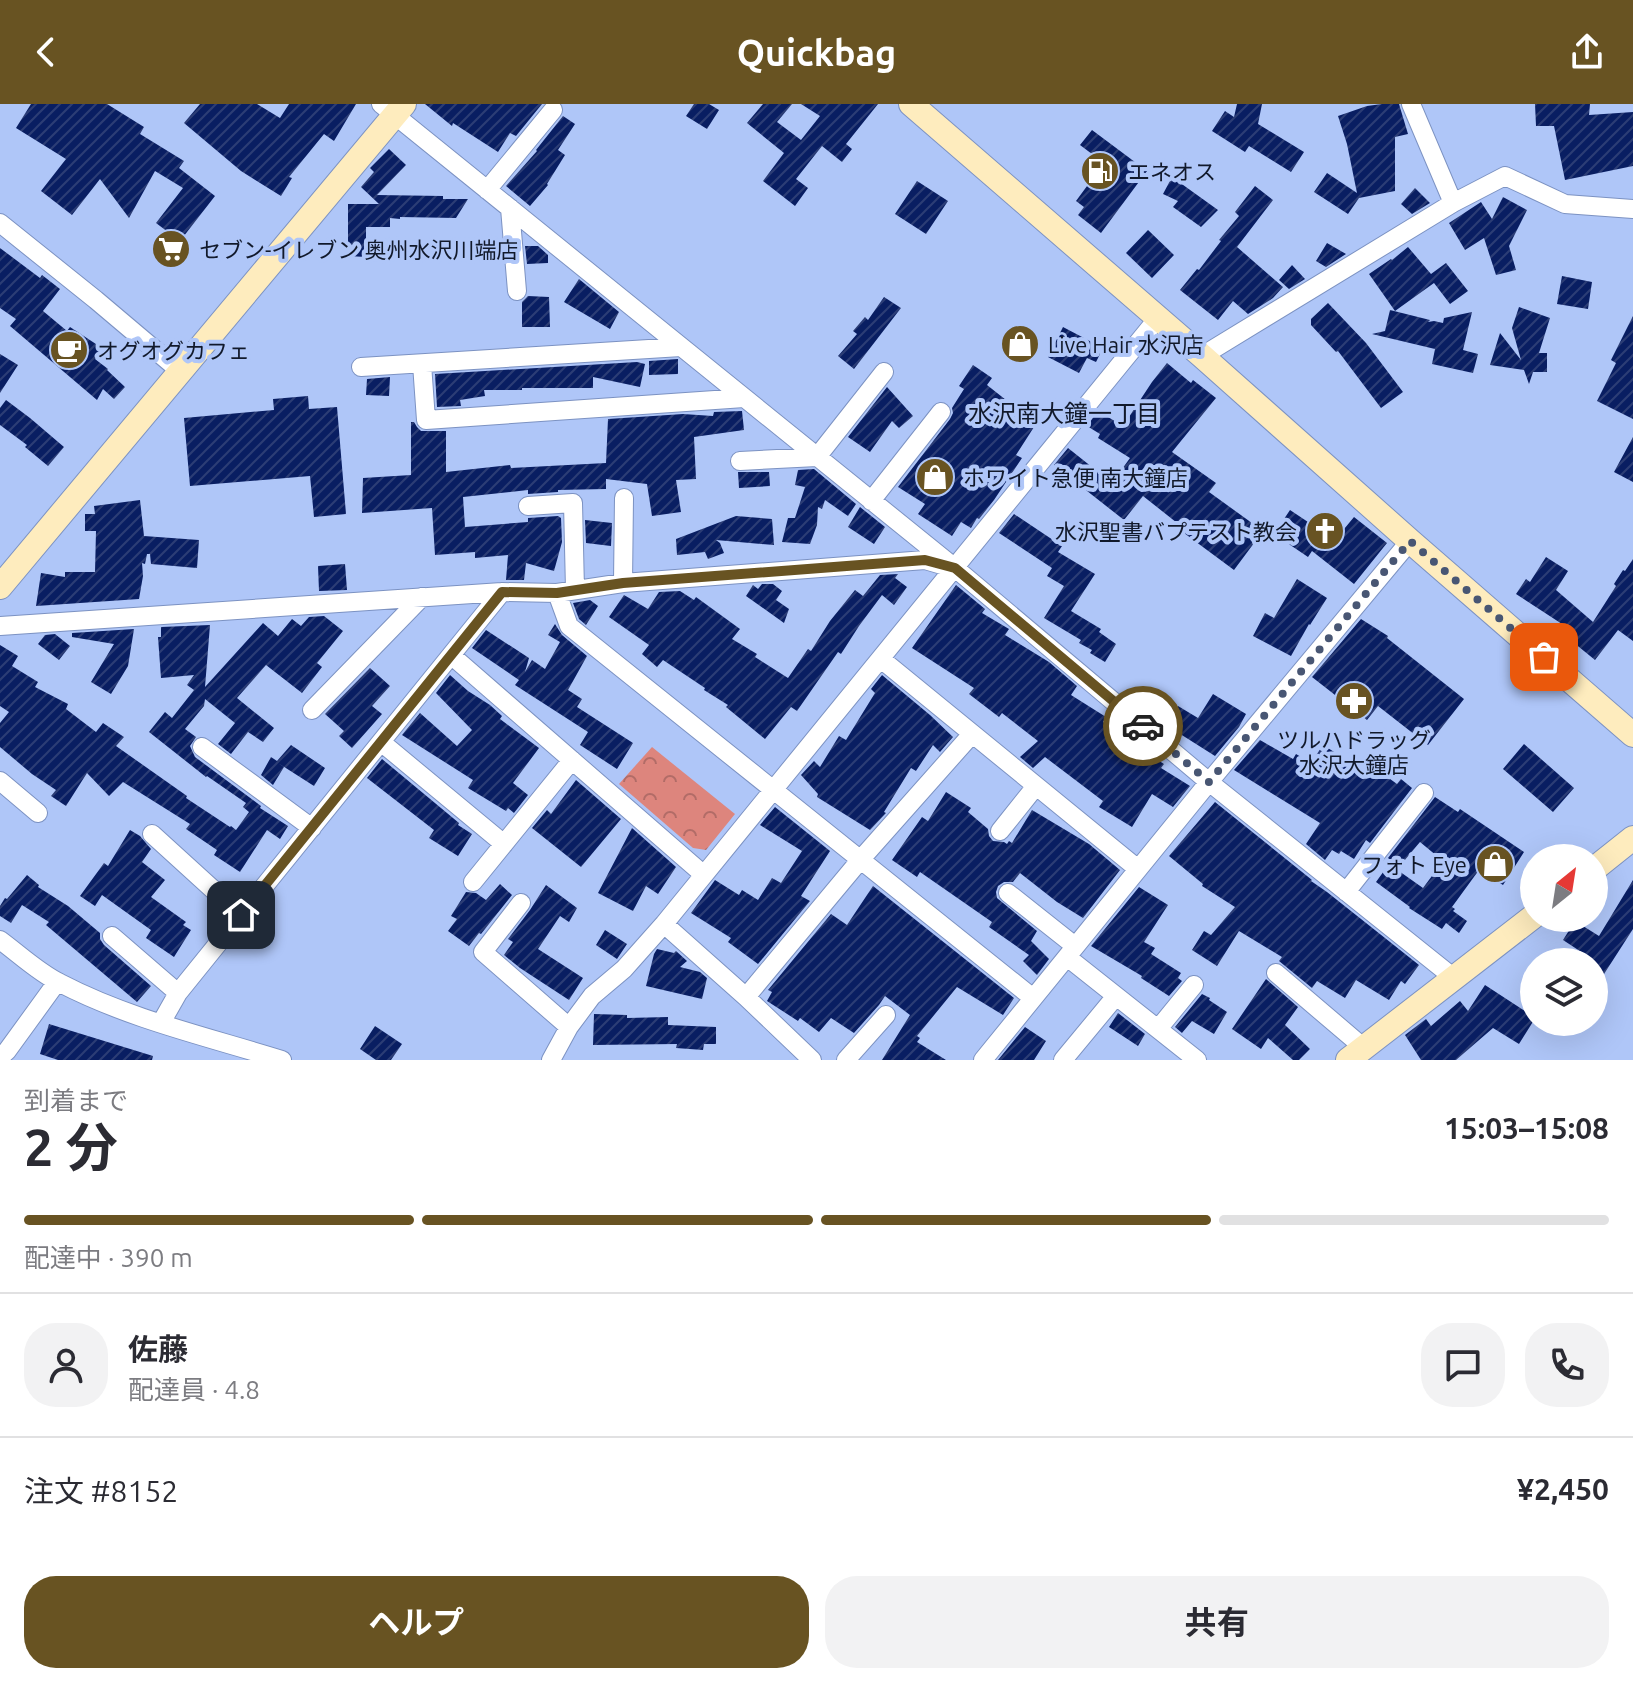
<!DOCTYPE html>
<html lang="ja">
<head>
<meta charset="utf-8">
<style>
	:root { --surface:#fff; --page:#f2f2f3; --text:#2b2b33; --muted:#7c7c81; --line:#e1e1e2; --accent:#685322 }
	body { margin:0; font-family:Ubuntu,"Noto Sans JP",sans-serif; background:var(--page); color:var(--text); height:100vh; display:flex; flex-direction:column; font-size:30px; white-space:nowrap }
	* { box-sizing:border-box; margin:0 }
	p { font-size:26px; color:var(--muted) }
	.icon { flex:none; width:44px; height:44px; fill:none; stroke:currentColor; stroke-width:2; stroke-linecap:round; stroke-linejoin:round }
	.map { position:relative; height:956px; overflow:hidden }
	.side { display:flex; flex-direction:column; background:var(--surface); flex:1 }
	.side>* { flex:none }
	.needle { width:52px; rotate:30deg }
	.controls { position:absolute; left:1520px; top:740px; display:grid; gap:16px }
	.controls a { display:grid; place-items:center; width:88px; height:88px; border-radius:50%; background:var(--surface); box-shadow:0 8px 32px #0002; font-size:40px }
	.pin { position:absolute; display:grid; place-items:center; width:68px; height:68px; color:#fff; margin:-34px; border-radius:16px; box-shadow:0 4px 12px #0006 }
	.courier { position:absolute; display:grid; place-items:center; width:80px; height:80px; margin:-40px; border:6px solid #685322; border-radius:50%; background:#fff; color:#222; box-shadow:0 2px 10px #0007 }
	.head em { font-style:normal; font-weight:700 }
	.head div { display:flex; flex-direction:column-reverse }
	.head { display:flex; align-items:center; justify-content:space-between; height:136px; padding:0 24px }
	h1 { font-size:52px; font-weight:700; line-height:60px }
	.bar { display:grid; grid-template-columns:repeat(4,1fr); gap:12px 8px; align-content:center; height:96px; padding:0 24px }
	.bar i { height:10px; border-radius:6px; background:var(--line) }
	.bar .on { background:var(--accent) }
	.bar p { grid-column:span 4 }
	.line { display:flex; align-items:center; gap:20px; padding:0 24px; border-top:2px solid var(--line) }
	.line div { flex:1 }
	.round { display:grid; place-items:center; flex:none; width:84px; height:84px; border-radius:32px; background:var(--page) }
	.action { display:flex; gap:16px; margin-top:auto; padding:16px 24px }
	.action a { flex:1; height:92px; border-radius:32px; background:var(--accent); color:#fff; font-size:32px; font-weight:700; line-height:92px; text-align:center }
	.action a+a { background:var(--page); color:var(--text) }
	header { display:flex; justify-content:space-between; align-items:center; height:104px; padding:0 24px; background:var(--accent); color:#fff; font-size:36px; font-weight:700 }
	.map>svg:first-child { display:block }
</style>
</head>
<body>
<header><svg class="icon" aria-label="back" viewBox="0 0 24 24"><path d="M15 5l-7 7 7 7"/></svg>Quickbag<svg class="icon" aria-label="share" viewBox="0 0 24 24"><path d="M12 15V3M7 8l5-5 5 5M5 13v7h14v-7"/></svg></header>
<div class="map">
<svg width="1633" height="956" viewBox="0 0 1633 956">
	<defs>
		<pattern id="park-crowns" width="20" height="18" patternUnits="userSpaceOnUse" patternTransform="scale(2)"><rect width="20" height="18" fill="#dd857d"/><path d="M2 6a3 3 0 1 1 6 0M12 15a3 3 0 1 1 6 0" fill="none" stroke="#b26c67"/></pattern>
		<pattern id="building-hatch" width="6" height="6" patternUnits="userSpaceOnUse" patternTransform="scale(2)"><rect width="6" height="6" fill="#091e62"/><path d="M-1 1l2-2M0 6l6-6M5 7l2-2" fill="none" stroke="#2c3d75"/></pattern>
	</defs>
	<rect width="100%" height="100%" fill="#afc6f8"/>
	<!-- park -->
	<path fill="url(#park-crowns)" d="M652,643L735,710L706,746L693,744L619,680Z"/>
	<!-- building -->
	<path fill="url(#building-hatch)" d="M31,0H107L144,23L140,30L184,57L179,64L215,92L180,137L156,119L183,84L155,67L129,114L100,75L72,111L41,87L66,55L16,24Z
		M200,0H257L280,14L289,0H356L334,37L324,30L289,73L292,74L281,92L241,67L184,19Z
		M425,0H542L516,32L510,29L498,48L453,19L452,22Z
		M694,0H709L719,6L707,25L686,12Z
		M763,0H792L777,18L801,36L820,12L801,0H878L846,40L852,45L842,58L822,42L796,75L808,84L795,102L763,77L784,49L747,19Z
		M1237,0H1262L1258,20L1304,48L1291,68L1249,42L1245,48L1212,27L1225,7L1234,13Z
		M1382,0H1399L1408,30L1395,33V87L1359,94L1348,110L1314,88L1327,69L1357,89L1347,40L1338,12L1367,2Z
		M1535,0H1590L1589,11L1633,8V62L1565,76L1554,22H1536Z
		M563,12L575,20L558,46L565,51L547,80L548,81L530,102L506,82L537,47L536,46Z
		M1092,26L1147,67L1101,129L1078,111L1084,103L1076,97L1104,59L1080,41Z
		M389,45L406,61L377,91L443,92V95H468L456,114L400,113V115L390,114V123H366V153L348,152V100H379L361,83L374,68L370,64Z
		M1172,73L1218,106L1201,123L1173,103L1178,97L1163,90Z
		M917,77L948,97L926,130L895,110Z
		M1255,82L1273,96L1237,143L1283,183L1273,194L1248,210L1233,197L1218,216L1180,186L1197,165L1199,166L1221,137L1219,136L1239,112L1235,108Z
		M1415,84L1430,99L1412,110L1401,100Z
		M1503,93L1527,106L1509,142L1516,166L1496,171L1484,134L1465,146L1449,119L1481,98L1492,115Z
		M1148,126L1174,151L1152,174L1126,149Z
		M1327,139L1346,150L1326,163L1316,157Z
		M525,142H538L548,151V159L527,160Z
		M1408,143L1431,170L1446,159L1468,187L1450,200L1434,179L1395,207L1369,170L1391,155L1392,156Z
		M0,144L40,174L42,171L60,185L43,207L67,227L70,223L102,244L95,255L108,265L107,266L125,283L114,295L103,285L97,296L10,222L16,215L0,204Z
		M1292,161L1305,175L1289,185L1279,176Z
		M1562,172L1592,178L1588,205L1557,200Z
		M579,175L619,208L610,225L564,198Z
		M528,192L549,193L550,223H522V198Z
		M884,193L901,204L854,265L838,252L857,230L853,227L865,213L868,216Z
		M1328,199L1366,239L1403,288L1381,304L1338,247L1336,248L1311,221V215Z
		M1519,203L1550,214L1539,249H1547V268H1533L1529,280L1524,266L1490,261L1500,229L1521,256L1512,224Z
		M1390,206L1430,216L1428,218L1434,217L1443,219L1444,214L1472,208L1463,246L1478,250L1473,269L1432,260L1435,245L1372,230L1385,227Z
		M1633,212V315L1597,297L1616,259L1611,256Z
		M1063,223L1103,244L1096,258L1087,254L1079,269L1048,253Z
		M0,250L18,261L0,289Z
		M678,255V270L649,271V257Z
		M637,258L645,260L640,283L593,273V284H522V286H484L485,292L460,296L461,302L437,303L435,270Z
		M1167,259L1191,279L1193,276L1216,294L1172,348L1216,379L1209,388L1263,427L1234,466L1184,429L1186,426L1143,392L1124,416L1054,361L1068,344L1112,379L1130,354L1098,334L1100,330L1087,322L1098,307L1123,322L1152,278Z
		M973,261L992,274L987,281L1034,318V323L1016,351L1022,354L994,396L979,415L977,414L971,424L961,418L952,432L918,410L925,400L898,383L950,315L953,309L952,304L964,285L959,282Z
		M390,273L389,292L366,291L367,275Z
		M887,283L913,312L899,324L892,317L870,348L848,333Z
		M308,292L309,305L337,303L346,410L314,413L310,372L190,382L184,314L274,306L273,295Z
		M6,296L30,314L64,343L48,362L25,343L27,341L0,321V304Z
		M742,307L744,326L694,333L696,375L676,376L681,408L652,412L647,380L606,375V385L558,386V388L528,390V386L463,393L465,423L528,418V414L558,412L561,414L562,438L554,467L526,459L524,476H506L508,451L475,454V448L435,451L432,404L362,409L363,374L411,371V318H414L417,323L421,327H446V368L510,361L511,364L606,359L608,315L683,310L713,312L714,308Z
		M1633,333V378L1614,368Z
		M814,365L856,400L848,412L825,396L822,405L818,403L817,421L810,440L782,438L788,414H795L805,383L795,381L798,366Z
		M738,368H769L770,382L739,384Z
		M140,396L144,432L199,436L197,464L151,460L150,450H147L145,460L142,459L143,472L139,495L36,502L41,469L65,473V468H95L96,427H85V410H95L94,402Z
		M860,403L885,423L874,440L848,423Z
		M1290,406L1335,436L1354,413L1387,439L1354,480L1312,447L1308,453L1274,430Z
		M1014,410L1062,442L1058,448L1095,470L1071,507L1101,525L1099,528L1116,540L1105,558L1090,549L1092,546L1079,539L1081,536L1044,514L1064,482L1047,472L1052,464L999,429Z
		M736,412L772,415L774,441L716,436L720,439L724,449L708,455L705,448L677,451L676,435Z
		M585,416L612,419L611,442L586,439Z
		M1546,453L1568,467L1556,486L1593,518L1616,482L1614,480L1623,466L1625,467L1633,455V537L1618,526L1595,556L1557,525L1562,520L1516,490L1526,475L1530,478Z
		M345,460L347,486L319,487L318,462Z
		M898,470L895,474L907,483L894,501L882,491L859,522L841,550L838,548L797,607L791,603L765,635L726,603L728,601L704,586L705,584L663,556L657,563L642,550L649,541L609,513L624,491L648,505L659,488L680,487L694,496L696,493L740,525L732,535L757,550L755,553L788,574L808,545L811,547L830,517L855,486L863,492L880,471Z
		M1297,475L1327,494L1310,521L1309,520L1291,552L1253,532L1265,509L1274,514Z
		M762,480H773L782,487L776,496L789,505L784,519L746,492L753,481L758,485Z
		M956,481L985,505L982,509L1009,525L1005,531L1049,558L1077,582L1071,591L1106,613L1103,618L1138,640L1137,643L1164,660L1161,664L1190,682L1173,703L1152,690L1132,723L1099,703L1103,697L1045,653L1033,664L1020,653L1038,637L1002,609L999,613L969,590L974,584L912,544Z
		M590,496L598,502L586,521L579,515L573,499Z
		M324,512L343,527L317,559L322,563L302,589L266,561L237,594L274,624L263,638L248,628L231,650L218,640L235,619L205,595L204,602L185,625L196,633L190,642L195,653L261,702L260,704L288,722L280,735L267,726L240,768L214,751L217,746L186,725L190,720L123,678L109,692L87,669L66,702L51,692L56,686L32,670L0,643V619L9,608L0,602V541L18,552L12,562L38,578L35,583L68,600L66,605L96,628L103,619L124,633L116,642L187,692L186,694L230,723L231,722L236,726L249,708L243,703L246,699L207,672L206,673L149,628L165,608L172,614L194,586L187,581L194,571L161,574L158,533H161V523L210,521L205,583L263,519L278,532L292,515L301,522L309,513Z
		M1361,515L1388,532L1387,534L1464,595L1428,641L1378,602L1367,616L1312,573Z
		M555,520L562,531L587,552L568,586L582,595L577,603L633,639L617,665L580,641L588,628L515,581L519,576L472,544L486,526L529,554L525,568L532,556L545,565L560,538L548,531Z
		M134,525L128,562L111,590L91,578L114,540L72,533V529Z
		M55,530L70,542L59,556L38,540L45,531Z
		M370,564L390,582L372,602L382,610L352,644L339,632L344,627L325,610Z
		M450,571L468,587L490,601L502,612L500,615L539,644L513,679L528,691L514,709L508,704L506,707L468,684L473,676L402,631L420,609L457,642L472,626L436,589Z
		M882,571L930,611L953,633L940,648L933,641L916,667L911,664L884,708L886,709L870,726L817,693L818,690L801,671L814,657L820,663L839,632L846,636L875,589L871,585Z
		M1213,590L1246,610L1239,623L1215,652L1166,621L1178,602L1198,614Z
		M1260,636L1293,655L1296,650L1311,659L1323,641L1368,669L1372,662L1397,680L1401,675L1412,684L1370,739L1366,736L1354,755L1341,747L1339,750L1332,746L1325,756L1306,740L1320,719L1234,666Z
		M1524,640L1574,684L1553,708L1503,665Z
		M291,641L325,664L314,682L278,659L284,663L273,681L261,671L271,653L277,657Z
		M382,655L459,719L458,721L472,730L458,752L429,734L434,726L367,674Z
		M576,676L621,715L581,763L532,724L547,706L551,710Z
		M946,688L971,704L968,708L988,725L989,732L993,737L1004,738L1007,740L1009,737L1012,739L1032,706L1089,740L1120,766L1083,814L1057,798L1020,769L1013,778H1004L998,782L996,788L997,794L1037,827L1031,837L1049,855L1037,871L1023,857L1029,851L989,823L992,818L920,768L917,773L892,756L922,713L928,717Z
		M1435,693L1458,708L1460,705L1524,748L1503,781L1479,766L1452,803L1455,805L1453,807L1467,817L1459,829L1446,819L1442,825L1409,804L1410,803L1376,778L1389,760L1423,784L1443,757L1420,738L1399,763L1388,754Z
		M1215,698L1312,776L1311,777L1327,788L1419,861L1405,880L1401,877L1389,896L1356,876L1345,894L1317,877L1312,884L1279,857L1282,853L1239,827L1217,862L1192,846L1204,827L1211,831L1235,803L1202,782L1203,780L1169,752Z
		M775,703L830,747L801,792L810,797L758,860L728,838L731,834L691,809L715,776L739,791L742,786L758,796L772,774L781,779L802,747L760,721Z
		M632,724L676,763L658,790L646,782L633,807L598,789Z
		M130,726L140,732L151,745L142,758L165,776L151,793L186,818L183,821L191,826L174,853L146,834L151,826L102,791L95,802L80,792L104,759L108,762Z
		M27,771L39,781L38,783L68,802L100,829V835L104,841L151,882L137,898L46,821L49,818L22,801L11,819L0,812V802L5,794L7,795Z
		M1633,776V825L1604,870L1594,864V858H1586L1589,853L1563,836L1575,817L1599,832Z
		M500,780L512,791L481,830L479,829L469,842L448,827L457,815L451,812L466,788L476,789L486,796Z
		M546,781L577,804L569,818L560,812L538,845L583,874L569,896L520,864L504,851L513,838L508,835L530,806Z
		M873,782L1014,894L1003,911L957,883L917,932L920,934L917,938L946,956H882L910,911L885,892L879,901L854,929L831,914L819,928L800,914L798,917L767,897L772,888L768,886L831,810L847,821Z
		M1139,783L1168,801L1144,838L1155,844L1151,850L1181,869L1178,874L1182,877L1169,892L1141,874L1142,872L1091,842Z
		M605,826L627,840L617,855L596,841Z
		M657,845L674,849L676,847L687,857L680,863L700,868L707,874L702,895L646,882L654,850Z
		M1266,875L1298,903L1285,921L1310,945L1299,956H1293L1268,934L1261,945L1232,925Z
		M1485,881L1534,913V916L1519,940L1493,924L1456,956H1421L1405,931L1426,915L1431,922L1460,897L1468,907Z
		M1202,890L1210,894L1209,896L1227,908L1214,930L1192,917L1182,929L1175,923Z
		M1118,909L1145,930L1138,942L1109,923Z
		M594,910L627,911V914L668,913V921L716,923V940H704L703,946L676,944L677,940L593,941Z
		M49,920L153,952L152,956H58L40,950Z
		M375,922L402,940L391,956H376L360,945Z
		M1025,923L1046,937L1034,956H998Z"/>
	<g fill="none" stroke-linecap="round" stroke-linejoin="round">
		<defs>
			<path id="street" d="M381,0L955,464L1209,678L1454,874
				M1411,0L1453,99
				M487,86L553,6
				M510,104L517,187
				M0,119L96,196L180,267
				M1202,252L1453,99L1505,72L1565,100L1633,105
				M422,260L426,316L744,294
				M361,263L681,243
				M740,357L817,353L884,268
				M871,397L941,308
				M528,402L573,399L575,486
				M623,479L624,394
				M557,489L569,522L1033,894
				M0,522L502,488L557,489L623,479L925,456L949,463
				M451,551L704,771
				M881,555L1138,765
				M312,606L422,493
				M381,638L504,740
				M202,643L312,724
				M0,677L38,709
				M1000,727L1036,682
				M152,730L241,811
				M473,778L572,656
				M1346,788L1424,689
				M1008,789L1075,842
				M521,799L483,848L569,923
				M664,820L746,893L812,956
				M112,832L178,889
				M0,836C19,850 39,869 60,879C129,915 208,933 282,956
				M1067,853L1197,956
				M1276,869L1364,944
				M746,893L861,755L972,630
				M161,919L178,889L502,488
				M1158,925L1194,881
				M0,953L7,947L57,878
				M551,956L569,923L592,892L624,865L664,820L1158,214
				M846,956L886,911
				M983,956L1209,678L1410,437
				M1063,956L1116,892"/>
			<path id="secondary" d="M911,0L1202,252L1410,437L1633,631
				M0,483L404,0
				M1594,765L1633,734
				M1348,956L1534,812"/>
		</defs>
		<!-- street casing -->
		<use href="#street" stroke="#7c92c2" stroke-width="20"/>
		<!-- secondary casing -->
		<use href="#secondary" stroke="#7c92c2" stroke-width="26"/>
		<!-- street -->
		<use href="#street" stroke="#fff" stroke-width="18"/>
		<!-- secondary -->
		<use href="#secondary" stroke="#feecbe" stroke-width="24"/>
	</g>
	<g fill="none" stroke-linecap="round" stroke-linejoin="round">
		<!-- done -->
		<path stroke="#485673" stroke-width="8" stroke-dasharray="0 14.4" d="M1143,622L1209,678L1410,437L1544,553"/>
		<!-- route -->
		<path stroke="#685322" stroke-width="10" d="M241,811L502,488L557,489L623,479L925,456L955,464L1143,622"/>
	</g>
	<!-- icons -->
	<defs>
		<symbol id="fuel-disc" viewBox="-11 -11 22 22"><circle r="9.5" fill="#685322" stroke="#afc6f8"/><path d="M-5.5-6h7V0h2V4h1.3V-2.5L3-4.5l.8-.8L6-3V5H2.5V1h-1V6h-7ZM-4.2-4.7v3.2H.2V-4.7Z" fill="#fff"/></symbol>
		<symbol id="supermarket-disc" viewBox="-11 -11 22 22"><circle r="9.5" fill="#685322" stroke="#afc6f8"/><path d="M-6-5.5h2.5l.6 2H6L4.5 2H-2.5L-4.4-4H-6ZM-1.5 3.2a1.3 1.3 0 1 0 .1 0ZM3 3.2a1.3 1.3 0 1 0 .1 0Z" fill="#fff"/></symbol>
		<symbol id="shop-disc" viewBox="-11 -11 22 22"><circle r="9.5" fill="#685322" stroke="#afc6f8"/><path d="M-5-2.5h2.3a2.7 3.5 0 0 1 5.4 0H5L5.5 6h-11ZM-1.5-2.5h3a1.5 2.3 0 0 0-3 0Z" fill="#fff"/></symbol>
		<symbol id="cafe-disc" viewBox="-11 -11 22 22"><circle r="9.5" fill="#685322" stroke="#afc6f8"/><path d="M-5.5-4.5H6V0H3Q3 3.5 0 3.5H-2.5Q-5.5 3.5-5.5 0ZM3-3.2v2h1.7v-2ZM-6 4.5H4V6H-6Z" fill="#fff"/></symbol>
		<symbol id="church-disc" viewBox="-11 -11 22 22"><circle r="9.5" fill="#685322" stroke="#afc6f8"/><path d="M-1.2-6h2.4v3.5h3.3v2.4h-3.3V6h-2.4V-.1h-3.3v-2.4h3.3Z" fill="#fff"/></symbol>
		<symbol id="pharmacy-disc" viewBox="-11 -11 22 22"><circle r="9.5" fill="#685322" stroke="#afc6f8"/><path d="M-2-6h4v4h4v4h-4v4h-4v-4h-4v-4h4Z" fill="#fff"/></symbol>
	</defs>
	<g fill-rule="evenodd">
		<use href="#fuel-disc" x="1078" y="45" width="44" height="44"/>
		<use href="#supermarket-disc" x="149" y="123" width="44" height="44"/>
		<use href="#shop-disc" x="998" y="218" width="44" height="44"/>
		<use href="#cafe-disc" x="47" y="224" width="44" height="44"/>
		<use href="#shop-disc" x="913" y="351" width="44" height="44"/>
		<use href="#church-disc" x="1303" y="405" width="44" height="44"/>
		<use href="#pharmacy-disc" x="1332" y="575" width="44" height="44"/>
		<use href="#shop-disc" x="1473" y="738" width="44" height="44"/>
	</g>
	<g text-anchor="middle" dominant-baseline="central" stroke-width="8" stroke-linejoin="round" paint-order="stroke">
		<!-- poi labels -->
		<g font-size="22" fill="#11192b" stroke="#afc6f8" text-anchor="start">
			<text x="1128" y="67">エネオス</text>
			<text x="199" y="145">セブン-イレブン 奥州水沢川端店</text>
			<text x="1048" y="240">Live Hair 水沢店</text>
			<text x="97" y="246">オグオグカフェ</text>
			<text x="963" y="373">ホワイト急便 南大鐘店</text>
			<text x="1297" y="427" text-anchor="end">水沢聖書バプテスト教会</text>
			<text x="1354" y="635" text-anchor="middle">ツルハドラッグ<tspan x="1354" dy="25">水沢大鐘店</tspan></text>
			<text x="1467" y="760" text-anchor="end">フォト Eye</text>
		</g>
		<!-- neighbourhood labels -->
		<g font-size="24" fill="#11192b" stroke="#afc6f8">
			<text x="1064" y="309">水沢南大鐘一丁目</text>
		</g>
	</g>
</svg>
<div class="controls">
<a><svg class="needle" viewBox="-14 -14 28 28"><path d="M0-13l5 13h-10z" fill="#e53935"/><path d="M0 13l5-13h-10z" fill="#7c7c81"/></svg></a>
<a><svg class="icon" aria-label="layers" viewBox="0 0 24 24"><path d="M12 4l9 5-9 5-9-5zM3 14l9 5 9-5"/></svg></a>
</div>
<div class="pin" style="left:1544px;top:553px;background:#ea580c"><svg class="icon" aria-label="bag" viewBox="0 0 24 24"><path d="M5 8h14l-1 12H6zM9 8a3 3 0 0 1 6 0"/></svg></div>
<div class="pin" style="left:241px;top:811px;background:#1f2937"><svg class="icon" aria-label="home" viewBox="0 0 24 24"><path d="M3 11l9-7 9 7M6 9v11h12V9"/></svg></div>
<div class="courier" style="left:1143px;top:622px"><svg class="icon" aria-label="car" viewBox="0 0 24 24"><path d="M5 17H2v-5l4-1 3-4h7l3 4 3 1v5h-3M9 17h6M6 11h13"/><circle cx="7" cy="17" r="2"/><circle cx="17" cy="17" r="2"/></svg></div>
</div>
<section class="side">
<div class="head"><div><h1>2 分</h1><p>到着まで</p></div><em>15:03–15:08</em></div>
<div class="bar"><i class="on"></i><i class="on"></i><i class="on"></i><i></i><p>配達中 · 390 m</p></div>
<div class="line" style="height:144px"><a class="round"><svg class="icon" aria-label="person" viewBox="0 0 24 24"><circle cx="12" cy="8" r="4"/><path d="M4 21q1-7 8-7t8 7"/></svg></a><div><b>佐藤</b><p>配達員 · 4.8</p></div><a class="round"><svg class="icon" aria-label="chat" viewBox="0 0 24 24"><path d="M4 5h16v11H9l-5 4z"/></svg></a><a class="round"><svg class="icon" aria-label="phone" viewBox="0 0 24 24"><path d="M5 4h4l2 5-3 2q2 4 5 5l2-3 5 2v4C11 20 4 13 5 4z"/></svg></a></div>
<div class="line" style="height:104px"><div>注文 #8152</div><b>¥2,450</b></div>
<div class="action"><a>ヘルプ</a><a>共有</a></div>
</section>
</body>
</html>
